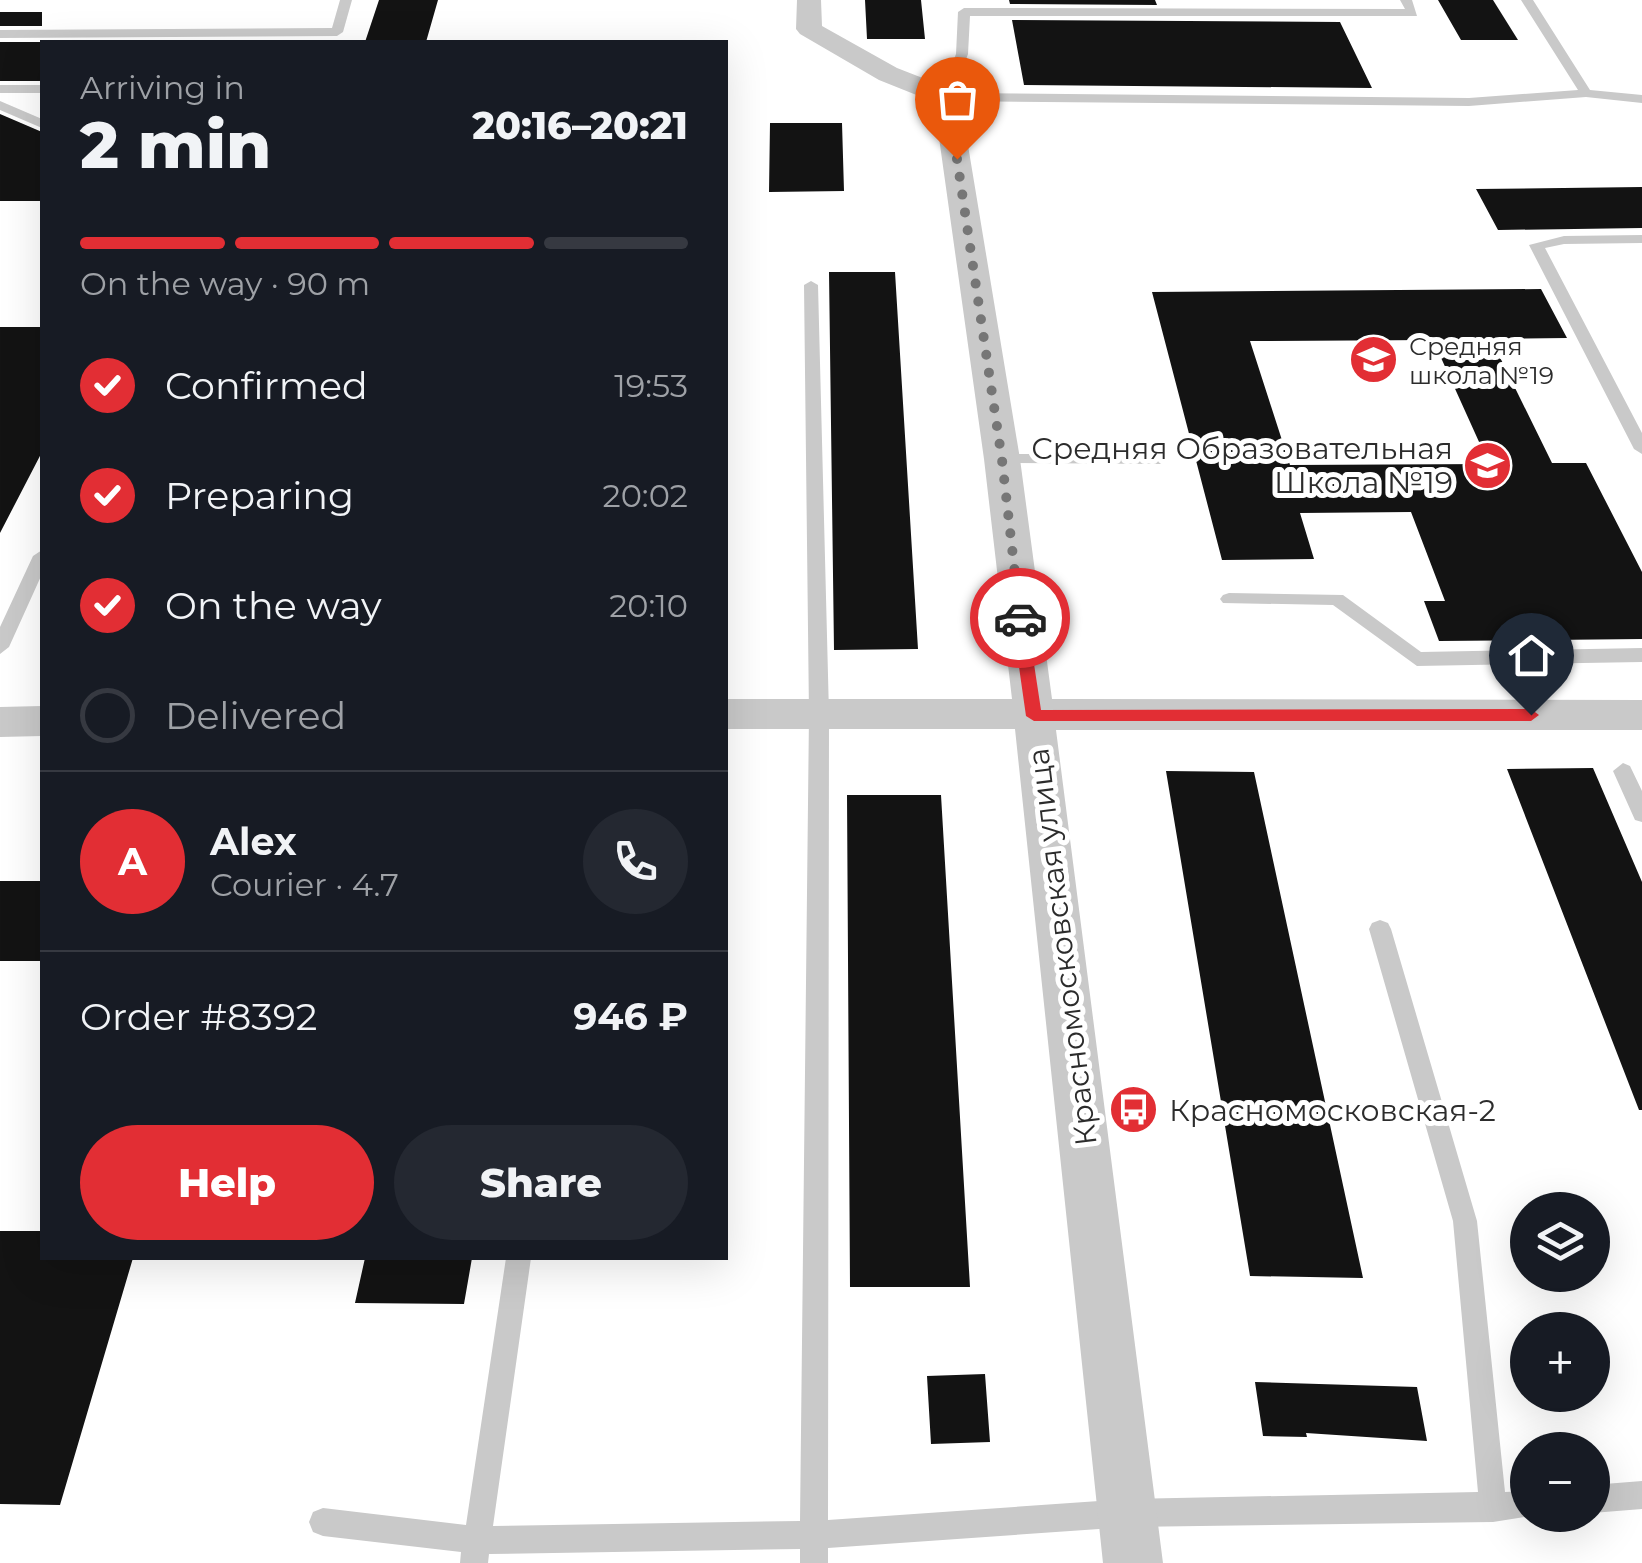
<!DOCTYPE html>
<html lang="en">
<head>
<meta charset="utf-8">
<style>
	:root { --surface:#171b24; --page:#242831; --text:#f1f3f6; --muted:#9ea1a6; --line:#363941; --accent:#e22e34 }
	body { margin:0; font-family:Montserrat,sans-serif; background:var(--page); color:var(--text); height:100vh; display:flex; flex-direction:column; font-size:38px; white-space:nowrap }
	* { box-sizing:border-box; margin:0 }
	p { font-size:32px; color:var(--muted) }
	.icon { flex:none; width:55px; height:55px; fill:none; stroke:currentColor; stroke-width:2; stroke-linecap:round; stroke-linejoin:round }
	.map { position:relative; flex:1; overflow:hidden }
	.details { position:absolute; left:40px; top:40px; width:688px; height:1220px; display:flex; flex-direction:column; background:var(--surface); border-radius:0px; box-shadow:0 10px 40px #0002 }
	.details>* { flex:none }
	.fabs { position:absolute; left:1510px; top:1192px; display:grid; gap:20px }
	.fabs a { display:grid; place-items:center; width:100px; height:100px; border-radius:50%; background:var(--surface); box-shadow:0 10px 40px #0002; font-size:50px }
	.pin { position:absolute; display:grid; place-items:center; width:85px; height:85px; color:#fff; margin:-102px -42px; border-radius:50% 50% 50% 0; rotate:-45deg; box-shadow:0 0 10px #0007 }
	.pin .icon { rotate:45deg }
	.courier { position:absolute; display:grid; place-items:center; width:100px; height:100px; margin:-50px; border:8px solid #e22e34; border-radius:50%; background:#fff; color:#222; box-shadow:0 2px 12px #0007 }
	.headline em { font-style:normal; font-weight:800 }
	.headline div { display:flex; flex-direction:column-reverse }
	.headline { display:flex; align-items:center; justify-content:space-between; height:170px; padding:0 40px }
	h1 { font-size:65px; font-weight:800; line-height:75px }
	.bar { display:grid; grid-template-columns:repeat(4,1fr); gap:15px 10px; align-content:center; height:120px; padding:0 40px }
	.bar i { height:12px; border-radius:8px; background:var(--line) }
	.bar .active { background:var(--accent) }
	.bar p { grid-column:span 4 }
	.line { display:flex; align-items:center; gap:25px; padding:0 40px; border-top:2px solid var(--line) }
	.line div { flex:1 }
	.round { display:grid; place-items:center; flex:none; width:105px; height:105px; border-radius:52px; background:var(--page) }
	ol { padding:0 40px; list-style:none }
	li { display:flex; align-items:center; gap:30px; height:110px }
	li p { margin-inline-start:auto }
	li .icon { padding:10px; border-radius:50%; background:var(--accent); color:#fff; stroke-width:4 }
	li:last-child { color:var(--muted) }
	li i { width:55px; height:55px; border:5px solid var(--line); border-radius:50% }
	.action { display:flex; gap:20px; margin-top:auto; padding:20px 40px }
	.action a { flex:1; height:115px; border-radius:60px; background:var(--accent); color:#fff; font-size:40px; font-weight:800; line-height:115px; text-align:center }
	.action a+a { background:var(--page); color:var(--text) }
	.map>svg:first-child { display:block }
</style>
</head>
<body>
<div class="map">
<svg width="1642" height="1563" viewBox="0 0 1642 1563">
	<rect width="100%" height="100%" fill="#fff"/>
	<!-- building -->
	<path fill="#131313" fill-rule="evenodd" d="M379,0H438L426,42H365Z
		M865,0H921L925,39H867Z
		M1009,0H1155L1157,5L1010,4Z
		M1438,0H1493L1518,40H1461Z
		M0,12H42V26H0Z
		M1012,20L1340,22L1372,88L1024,85Z
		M0,42H42V81H0Z
		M0,114L42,132V201H0Z
		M770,123H842L844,191L769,192Z
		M1642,187V228L1498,230L1476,189Z
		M829,272H895L918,649L834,650Z
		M1541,289L1567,338L1491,339L1552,463H1586L1642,572V639L1439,641L1424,601H1445L1411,512L1300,513L1314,559L1222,560L1152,292ZM1433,340L1489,464L1290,465L1250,341Z
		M0,327H42V452L0,533Z
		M1593,768L1642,882V1110H1639L1507,769Z
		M1166,771L1254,772L1363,1278L1250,1276Z
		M847,795H941L970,1287H850Z
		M0,881H42V961H0Z
		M0,1231H42V1258H133L60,1505L0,1504Z
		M365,1258H472L464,1304L355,1303Z
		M985,1374L990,1442L931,1444L927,1376Z
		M1255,1382L1417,1387L1427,1441L1306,1433L1307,1437L1263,1436Z"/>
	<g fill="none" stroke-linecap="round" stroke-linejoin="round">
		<!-- lane -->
		<path fill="#c9c9c9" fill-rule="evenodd" d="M340,0H352L343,32L337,36L0,38V30L332,28Z
			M1400,0H1412L1417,16H970L968,54L954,93L1469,98L1578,90L1521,0H1533L1590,90L1642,95V103L1586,97L1469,106L946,101L940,97L956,54L958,12L964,8L1405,9Z
			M0,85H42V93H0Z
			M0,101L42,119V128L0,110Z
			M1642,235V243L1564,244L1545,248L1642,433V454L1634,449L1529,245L1564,236Z
			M811,281L818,285L829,714L828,1520L1128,1499L1478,1492L1453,1221L1369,929L1372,923L1380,920L1388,923L1391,929L1477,1221L1505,1492L1528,1491V1515H1537L1493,1522L1128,1527L828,1548V1563H800V1549L489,1554L488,1563H460L461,1552L323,1536L313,1532L309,1522L313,1512L323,1508L466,1525L506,1258H531L493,1526L800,1521L809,714L804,285Z
			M1002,454H1160L1168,459L1160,464L996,463V455Z
			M42,550V574L9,647L0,654V627L33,556Z
			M1229,593L1343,595L1421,652L1642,648V662L1417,666L1333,605L1223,603L1220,599L1223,595Z
			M1623,763L1630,766L1642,791V822L1635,820L1613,771Z
			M1642,1481V1509L1592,1513V1485Z"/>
		<!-- street -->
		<path fill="#c9c9c9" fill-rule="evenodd" d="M797,0H821L822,26L897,68L956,91L960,97L1020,459L1052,699L1642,700V730H1056L1163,1563H1103L1015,729H725V699H1012L984,459L934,102L879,80L800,34L796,29Z
			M42,706V736L0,737V707Z"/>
	</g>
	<!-- route -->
	<path fill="#e22e34" d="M1020,613L1027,618L1041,710L1531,709L1539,715L1531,721H1034L1026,716L1012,618Z"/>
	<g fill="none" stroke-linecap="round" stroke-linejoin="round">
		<!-- done -->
		<path stroke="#767676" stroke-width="10" stroke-dasharray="0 18" d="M957,159L1002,460L1020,618"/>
	</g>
	<!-- icons -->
	<defs>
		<symbol id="school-disc" viewBox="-11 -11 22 22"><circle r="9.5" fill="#e22e34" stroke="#fff"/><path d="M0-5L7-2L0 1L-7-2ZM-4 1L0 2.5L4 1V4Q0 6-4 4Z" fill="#fff"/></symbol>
		<symbol id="bus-disc" viewBox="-11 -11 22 22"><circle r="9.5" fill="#e22e34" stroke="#fff"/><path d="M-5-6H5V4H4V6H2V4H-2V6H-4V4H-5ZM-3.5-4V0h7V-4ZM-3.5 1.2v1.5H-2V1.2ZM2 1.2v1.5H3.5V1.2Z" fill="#fff"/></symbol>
	</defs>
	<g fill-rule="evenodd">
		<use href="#school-disc" x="1346" y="332" width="55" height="55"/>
		<use href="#school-disc" x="1460" y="438" width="55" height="55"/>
		<use href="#bus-disc" x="1106" y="1082" width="55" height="55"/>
	</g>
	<g text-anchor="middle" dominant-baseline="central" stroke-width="10" stroke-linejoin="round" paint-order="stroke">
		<!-- far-poi labels -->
		<g font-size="25" fill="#2c2c2c" stroke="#fff" text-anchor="start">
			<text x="1409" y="346">Средняя<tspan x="1409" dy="29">школа №19</tspan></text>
		</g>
		<!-- poi labels -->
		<g font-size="30" fill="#2c2c2c" stroke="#fff" text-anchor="end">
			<text x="1453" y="448">Средняя Образовательная<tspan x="1453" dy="34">Школа №19</tspan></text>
			<text x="1169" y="1110" text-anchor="start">Красномосковская-2</text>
		</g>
		<!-- street labels -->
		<g font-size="30" fill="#2c2c2c" stroke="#fff">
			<text transform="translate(1062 947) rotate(-97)">Красномосковская улица</text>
		</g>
	</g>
</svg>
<div class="fabs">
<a><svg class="icon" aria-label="layers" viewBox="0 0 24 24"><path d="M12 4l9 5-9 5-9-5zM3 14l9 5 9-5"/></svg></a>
<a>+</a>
<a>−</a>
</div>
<div class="pin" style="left:957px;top:159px;background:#ea580c"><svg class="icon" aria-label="bag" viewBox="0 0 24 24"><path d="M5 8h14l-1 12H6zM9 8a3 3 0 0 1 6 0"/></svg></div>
<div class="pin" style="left:1531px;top:715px;background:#1f2937"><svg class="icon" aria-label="home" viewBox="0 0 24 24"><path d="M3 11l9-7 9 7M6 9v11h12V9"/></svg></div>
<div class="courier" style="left:1020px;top:618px"><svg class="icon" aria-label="car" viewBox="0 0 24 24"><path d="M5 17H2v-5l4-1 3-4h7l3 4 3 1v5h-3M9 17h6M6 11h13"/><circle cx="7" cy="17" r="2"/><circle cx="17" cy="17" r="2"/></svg></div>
<section class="details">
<div class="headline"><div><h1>2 min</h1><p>Arriving in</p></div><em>20:16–20:21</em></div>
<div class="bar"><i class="active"></i><i class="active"></i><i class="active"></i><i></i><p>On the way · 90 m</p></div>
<ol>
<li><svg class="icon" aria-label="check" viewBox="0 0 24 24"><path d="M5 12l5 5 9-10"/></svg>Confirmed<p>19:53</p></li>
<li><svg class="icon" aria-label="check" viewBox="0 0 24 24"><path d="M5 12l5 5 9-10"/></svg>Preparing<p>20:02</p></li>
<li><svg class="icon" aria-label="check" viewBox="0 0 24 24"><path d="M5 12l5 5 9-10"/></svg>On the way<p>20:10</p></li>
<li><i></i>Delivered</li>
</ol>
<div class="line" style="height:180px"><b class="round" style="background:var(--accent);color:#fff">A</b><div><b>Alex</b><p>Courier · 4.7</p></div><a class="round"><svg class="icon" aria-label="phone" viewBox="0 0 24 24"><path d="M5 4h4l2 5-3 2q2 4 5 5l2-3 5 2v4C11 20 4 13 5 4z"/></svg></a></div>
<div class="line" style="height:130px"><div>Order #8392</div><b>946 ₽</b></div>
<div class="action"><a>Help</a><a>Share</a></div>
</section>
</div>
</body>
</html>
